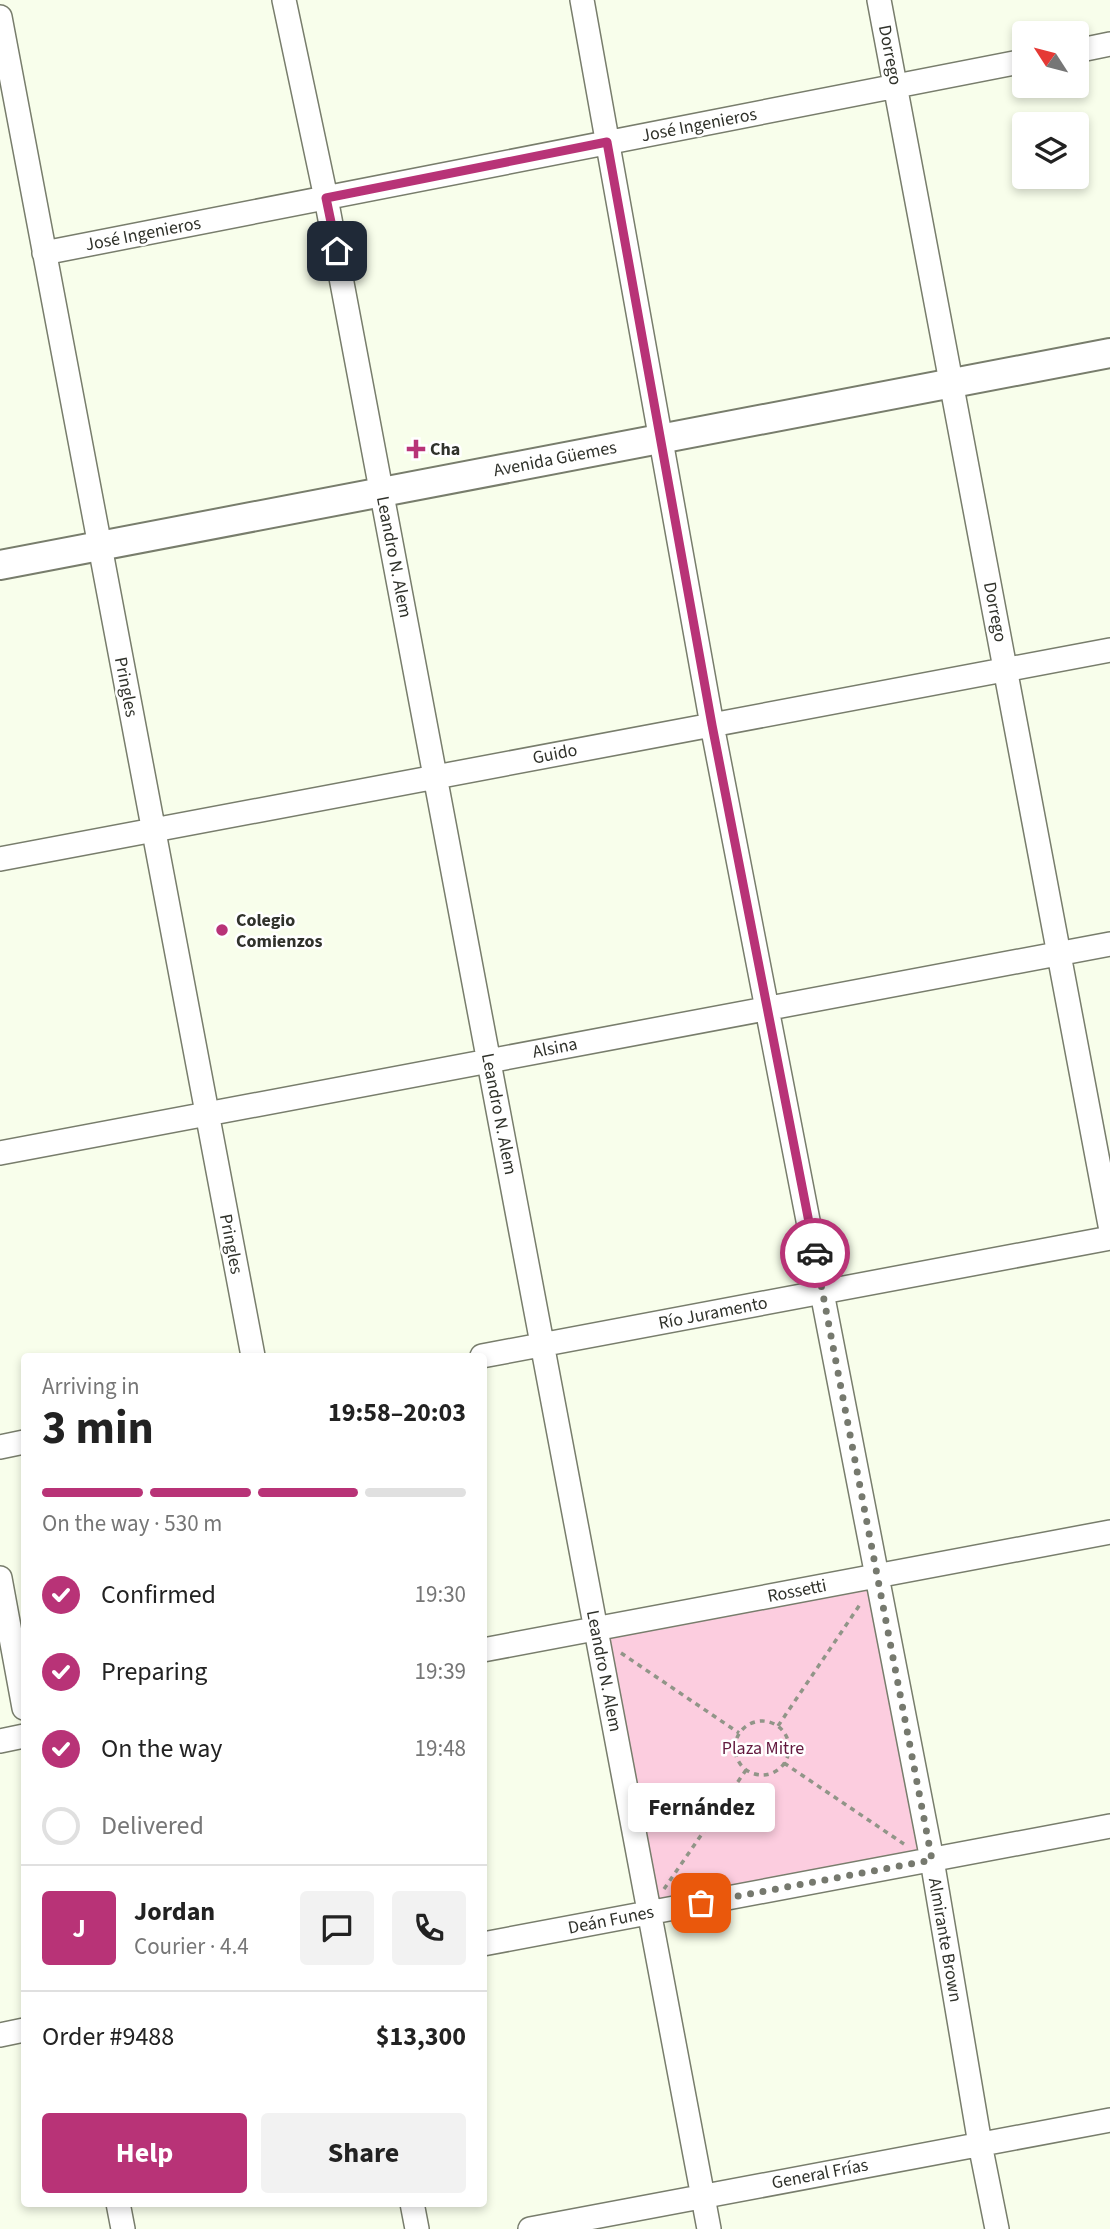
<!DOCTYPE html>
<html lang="en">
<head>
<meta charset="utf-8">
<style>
	:root { --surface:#fff; --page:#f2f2f2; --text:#222; --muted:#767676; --line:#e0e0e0; --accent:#b83377 }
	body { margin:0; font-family:"Source Sans 3",sans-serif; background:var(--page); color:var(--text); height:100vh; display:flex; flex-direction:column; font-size:26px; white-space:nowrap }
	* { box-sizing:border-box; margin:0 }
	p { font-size:23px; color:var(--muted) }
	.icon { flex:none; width:38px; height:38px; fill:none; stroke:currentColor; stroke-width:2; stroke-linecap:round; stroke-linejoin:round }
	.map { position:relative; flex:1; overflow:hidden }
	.sheet { position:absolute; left:21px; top:1353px; width:466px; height:854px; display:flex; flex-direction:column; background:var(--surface); border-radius:7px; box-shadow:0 4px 10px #0003 }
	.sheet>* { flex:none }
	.needle { width:46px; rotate:306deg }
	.controls { position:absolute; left:1012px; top:21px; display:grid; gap:14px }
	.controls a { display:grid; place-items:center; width:77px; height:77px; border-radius:7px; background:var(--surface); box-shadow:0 4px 10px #0003; font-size:35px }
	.pin { position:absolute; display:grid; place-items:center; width:60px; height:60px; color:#fff; margin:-30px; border-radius:14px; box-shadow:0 4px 10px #0006 }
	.courier { position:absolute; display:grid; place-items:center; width:70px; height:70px; margin:-35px; border:5px solid #b83377; border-radius:50%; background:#fff; color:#222; box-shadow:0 2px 9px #0007 }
	.bubble { position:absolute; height:49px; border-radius:7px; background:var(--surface); box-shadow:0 4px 10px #0003; font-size:23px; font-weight:700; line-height:49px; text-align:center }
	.overview em { font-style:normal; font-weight:700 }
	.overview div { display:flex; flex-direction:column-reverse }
	.overview { display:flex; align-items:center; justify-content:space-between; height:119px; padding:0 21px }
	h1 { font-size:46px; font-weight:700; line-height:52px }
	.bar { display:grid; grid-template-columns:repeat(4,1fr); gap:10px 7px; align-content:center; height:84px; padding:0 21px }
	.bar i { height:9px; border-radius:5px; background:var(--line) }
	.bar .on { background:var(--accent) }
	.bar p { grid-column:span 4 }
	.line { display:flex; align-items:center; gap:18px; padding:0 21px; border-top:2px solid var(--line) }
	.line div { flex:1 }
	.round { display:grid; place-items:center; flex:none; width:74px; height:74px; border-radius:7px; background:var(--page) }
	ol { padding:0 21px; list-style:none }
	li { display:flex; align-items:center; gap:21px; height:77px }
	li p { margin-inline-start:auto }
	li .icon { padding:7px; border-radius:50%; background:var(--accent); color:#fff; stroke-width:4 }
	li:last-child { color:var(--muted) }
	li i { width:38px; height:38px; border:4px solid var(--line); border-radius:50% }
	.button { display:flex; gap:14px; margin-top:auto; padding:14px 21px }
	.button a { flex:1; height:80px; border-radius:7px; background:var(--accent); color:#fff; font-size:28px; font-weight:700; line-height:80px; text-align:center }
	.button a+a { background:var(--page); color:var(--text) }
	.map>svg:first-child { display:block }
</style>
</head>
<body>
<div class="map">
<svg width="1110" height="2229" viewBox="0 0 1110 2229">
	<rect width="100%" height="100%" fill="#f8feeb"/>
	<!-- green -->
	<path fill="#fccddf" d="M874,1586L926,1858L651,1908L601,1639Z"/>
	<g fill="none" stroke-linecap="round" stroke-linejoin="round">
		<defs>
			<path id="minor" d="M284,0L326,198L709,2229
				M582,0L712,725L932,1860L980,2144L997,2229
				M879,0L1110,1225
				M0,17L253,1356
				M1076,51L1110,44
				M44,253L1024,61
				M0,859L1110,650
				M0,1153L1110,944
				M482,1356L1110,1238
				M0,1447L24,1442
				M0,1578L24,1708
				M483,1650L1110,1532
				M0,1741L24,1736
				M483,1944L1110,1826
				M0,2035L24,2030
				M118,2203L123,2229
				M412,2203L417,2229
				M530,2229L1110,2120"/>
			<path id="major" d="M0,565L1110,353"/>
		</defs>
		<!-- minor casing -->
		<use href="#minor" stroke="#787d6c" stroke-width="26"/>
		<!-- major casing -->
		<use href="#major" stroke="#787d6c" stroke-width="32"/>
		<!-- path -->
		<path stroke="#919588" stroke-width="3.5" stroke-dasharray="5 5" stroke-linecap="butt" d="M621,1653L739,1733
			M735 1748a27 27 0 1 1 54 0a27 27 0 1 1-54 0Z
			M778,1726L861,1603
			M784,1763L904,1844
			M664,1889L746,1770"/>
		<!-- minor -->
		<use href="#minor" stroke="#fff" stroke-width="23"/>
		<!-- major -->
		<use href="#major" stroke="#fff" stroke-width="28"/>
	</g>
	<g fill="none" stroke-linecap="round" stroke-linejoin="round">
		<!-- done -->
		<path stroke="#76796e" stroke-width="7" stroke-dasharray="0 12.6" d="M701,1903L932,1860L815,1253"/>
		<!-- route -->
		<path stroke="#b83377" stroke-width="9" d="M337,251L326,198L607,142L712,725L815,1253"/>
	</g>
	<!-- markers -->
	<g fill="#b83377" stroke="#fff" stroke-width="2.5">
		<path d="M412.5 438.5h7v7h7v7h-7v7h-7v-7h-7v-7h7z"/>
		<circle cx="222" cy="930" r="7"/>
	</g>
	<g text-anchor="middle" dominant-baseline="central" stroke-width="5" stroke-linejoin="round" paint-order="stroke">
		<!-- street labels -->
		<g font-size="18" fill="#30322b" stroke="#fff">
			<text transform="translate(890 55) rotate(79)">Dorrego</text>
			<text transform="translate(699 125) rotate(-11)">José Ingenieros</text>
			<text transform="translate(143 234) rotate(-11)">José Ingenieros</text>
			<text transform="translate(555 459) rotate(-11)">Avenida Güemes</text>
			<text transform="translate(394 557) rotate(79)">Leandro N. Alem</text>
			<text transform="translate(995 612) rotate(79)">Dorrego</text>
			<text transform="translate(126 687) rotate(79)">Pringles</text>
			<text transform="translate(555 754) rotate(-11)">Guido</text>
			<text transform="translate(555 1048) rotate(-11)">Alsina</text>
			<text transform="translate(499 1114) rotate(79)">Leandro N. Alem</text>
			<text transform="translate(231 1244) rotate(79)">Pringles</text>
			<text transform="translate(713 1313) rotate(-11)">Río Juramento</text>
			<text transform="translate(797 1591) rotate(-11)">Rossetti</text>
			<text transform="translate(604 1671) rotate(79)">Leandro N. Alem</text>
			<text transform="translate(611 1920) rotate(-11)">Deán Funes</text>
			<text transform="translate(945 1940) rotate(80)">Almirante Brown</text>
			<text transform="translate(820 2174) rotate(-11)">General Frías</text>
		</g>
		<!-- poi labels -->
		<g font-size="18" font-weight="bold" fill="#30322b" stroke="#fff" text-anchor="start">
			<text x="430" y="449">Cha</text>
			<text x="236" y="920">Colegio<tspan x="236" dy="21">Comienzos</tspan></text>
		</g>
		<!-- park labels -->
		<g font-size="18" fill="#62183e" stroke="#fff">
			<text x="763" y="1748">Plaza Mitre</text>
		</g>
	</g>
</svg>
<div class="controls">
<a><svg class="needle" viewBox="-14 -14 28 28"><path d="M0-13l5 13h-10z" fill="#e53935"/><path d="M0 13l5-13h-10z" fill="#767676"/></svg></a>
<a><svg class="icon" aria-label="layers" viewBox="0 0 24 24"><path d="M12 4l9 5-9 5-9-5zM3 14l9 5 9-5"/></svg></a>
</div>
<div class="pin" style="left:701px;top:1903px;background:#ea580c"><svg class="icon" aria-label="bag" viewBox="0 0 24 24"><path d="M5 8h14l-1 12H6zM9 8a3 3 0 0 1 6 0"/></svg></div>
<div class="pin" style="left:337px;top:251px;background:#1f2937"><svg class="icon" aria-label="home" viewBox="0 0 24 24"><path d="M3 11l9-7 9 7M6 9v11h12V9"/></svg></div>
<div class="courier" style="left:815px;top:1253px"><svg class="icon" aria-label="car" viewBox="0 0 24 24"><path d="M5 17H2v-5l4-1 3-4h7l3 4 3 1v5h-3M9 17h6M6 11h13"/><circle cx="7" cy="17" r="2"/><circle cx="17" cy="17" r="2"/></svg></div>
<div class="bubble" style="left:628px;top:1783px;width:147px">Fernández</div>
<section class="sheet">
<div class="overview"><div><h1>3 min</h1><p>Arriving in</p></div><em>19:58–20:03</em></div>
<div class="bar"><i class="on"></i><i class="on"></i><i class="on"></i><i></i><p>On the way · 530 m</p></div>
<ol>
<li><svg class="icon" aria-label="check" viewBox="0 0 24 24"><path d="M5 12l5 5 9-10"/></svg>Confirmed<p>19:30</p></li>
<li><svg class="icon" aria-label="check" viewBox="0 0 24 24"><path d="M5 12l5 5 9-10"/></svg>Preparing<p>19:39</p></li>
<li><svg class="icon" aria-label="check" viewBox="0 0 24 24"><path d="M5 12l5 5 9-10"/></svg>On the way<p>19:48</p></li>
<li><i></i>Delivered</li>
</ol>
<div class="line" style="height:126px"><b class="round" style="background:var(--accent);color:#fff">J</b><div><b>Jordan</b><p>Courier · 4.4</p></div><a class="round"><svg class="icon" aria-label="chat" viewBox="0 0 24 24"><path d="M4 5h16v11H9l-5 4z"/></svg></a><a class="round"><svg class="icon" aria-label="phone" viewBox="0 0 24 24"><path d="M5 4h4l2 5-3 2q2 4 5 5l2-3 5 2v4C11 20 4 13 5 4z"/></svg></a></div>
<div class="line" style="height:91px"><div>Order #9488</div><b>$13,300</b></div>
<div class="button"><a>Help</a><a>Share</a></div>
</section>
</div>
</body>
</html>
